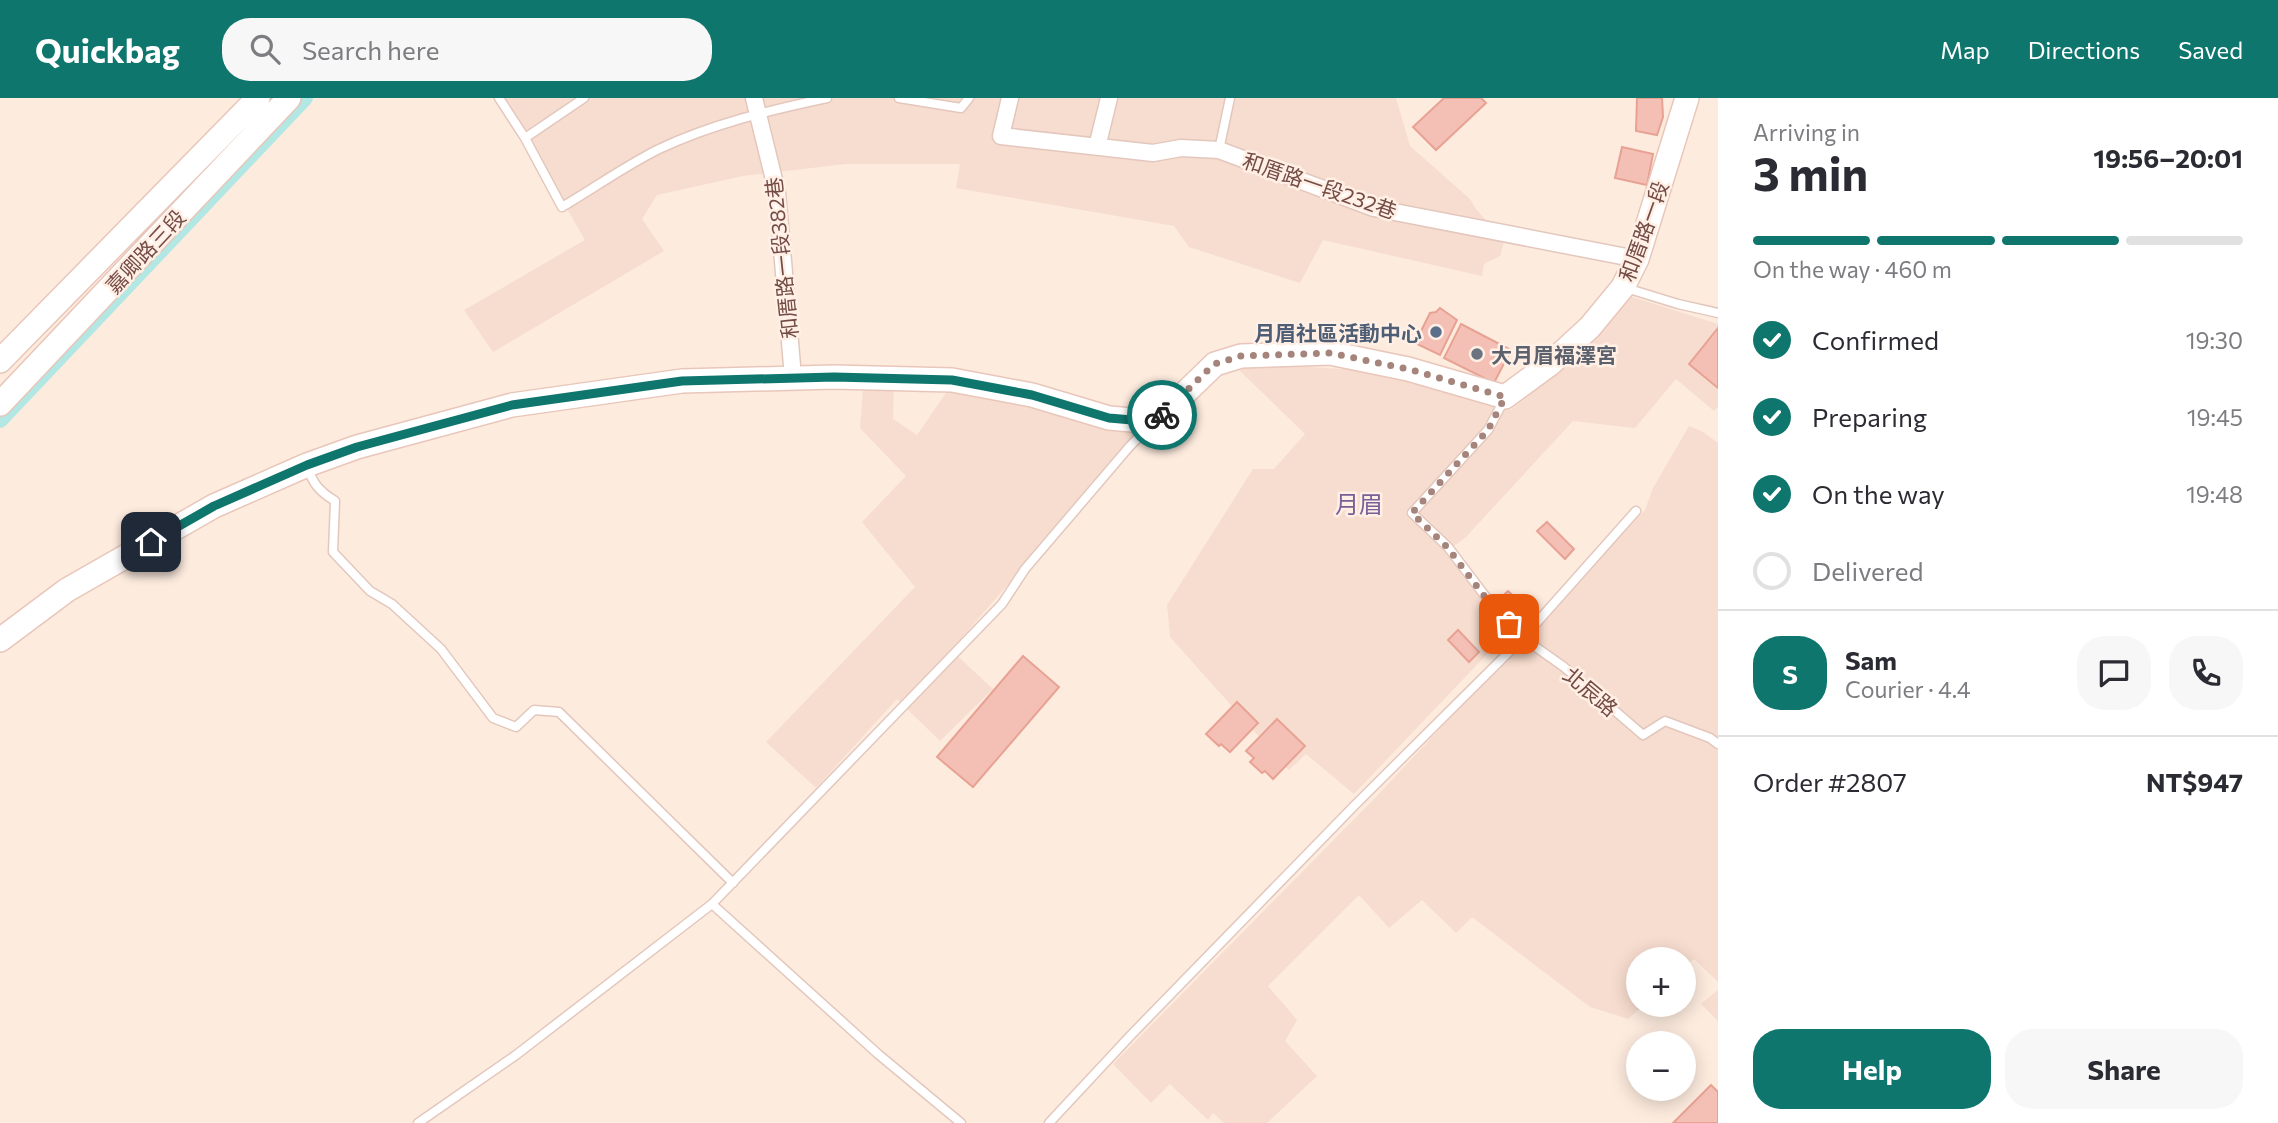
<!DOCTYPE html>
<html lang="en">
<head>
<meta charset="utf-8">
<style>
	:root { --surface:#fff; --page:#f7f7f7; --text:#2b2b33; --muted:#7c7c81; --line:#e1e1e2; --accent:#0f766e }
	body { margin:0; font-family:Commissioner,"Noto Sans TC",sans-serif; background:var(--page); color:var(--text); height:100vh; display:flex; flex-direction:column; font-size:26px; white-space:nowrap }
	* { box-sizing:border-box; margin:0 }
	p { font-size:23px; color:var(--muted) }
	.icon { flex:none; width:38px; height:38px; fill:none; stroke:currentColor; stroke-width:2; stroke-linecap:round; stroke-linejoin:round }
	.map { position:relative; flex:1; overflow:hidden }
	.details { display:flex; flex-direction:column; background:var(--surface); width:560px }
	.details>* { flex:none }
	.controls { position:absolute; left:1626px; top:849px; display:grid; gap:14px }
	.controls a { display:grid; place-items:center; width:70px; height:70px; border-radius:50%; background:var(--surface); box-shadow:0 4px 18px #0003; font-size:35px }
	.pin { position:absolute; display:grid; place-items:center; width:60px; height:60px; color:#fff; margin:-30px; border-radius:14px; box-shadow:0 4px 10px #0006 }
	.courier { position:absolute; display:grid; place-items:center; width:70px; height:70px; margin:-35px; border:5px solid #0f766e; border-radius:50%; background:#fff; color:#222; box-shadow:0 2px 9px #0007 }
	.headline em { font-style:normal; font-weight:700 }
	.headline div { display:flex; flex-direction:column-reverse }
	.headline { display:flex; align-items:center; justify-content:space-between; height:119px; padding:0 35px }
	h1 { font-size:46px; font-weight:700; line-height:52px }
	.bar { display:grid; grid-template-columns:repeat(4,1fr); gap:10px 7px; align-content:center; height:84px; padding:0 35px }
	.bar i { height:9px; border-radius:5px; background:var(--line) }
	.bar .selected { background:var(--accent) }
	.bar p { grid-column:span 4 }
	.line { display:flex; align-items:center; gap:18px; padding:0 35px; border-top:2px solid var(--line) }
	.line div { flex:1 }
	.round { display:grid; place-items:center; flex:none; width:74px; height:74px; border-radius:28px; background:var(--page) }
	ol { padding:0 35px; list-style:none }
	li { display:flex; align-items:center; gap:21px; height:77px }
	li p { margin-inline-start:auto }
	li .icon { padding:7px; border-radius:50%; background:var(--accent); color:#fff; stroke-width:4 }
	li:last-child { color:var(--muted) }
	li i { width:38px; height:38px; border:4px solid var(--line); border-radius:50% }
	.action { display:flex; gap:14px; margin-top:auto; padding:14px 35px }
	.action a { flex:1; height:80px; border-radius:28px; background:var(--accent); color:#fff; font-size:28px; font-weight:700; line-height:80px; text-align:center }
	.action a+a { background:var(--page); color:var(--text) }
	header { display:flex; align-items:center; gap:42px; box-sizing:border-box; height:98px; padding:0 35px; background:var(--accent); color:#fff }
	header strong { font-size:33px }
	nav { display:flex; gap:38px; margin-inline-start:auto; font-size:24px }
	.search { width:490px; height:63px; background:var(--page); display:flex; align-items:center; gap:18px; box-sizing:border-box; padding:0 24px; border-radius:28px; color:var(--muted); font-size:26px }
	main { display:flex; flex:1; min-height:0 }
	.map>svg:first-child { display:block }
</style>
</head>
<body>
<header>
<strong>Quickbag</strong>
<div class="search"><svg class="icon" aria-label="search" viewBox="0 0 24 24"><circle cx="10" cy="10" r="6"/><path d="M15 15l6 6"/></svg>Search here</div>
<nav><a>Map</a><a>Directions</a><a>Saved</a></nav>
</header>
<main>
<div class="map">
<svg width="1718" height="1025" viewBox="0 0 1718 1025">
	<rect width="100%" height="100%" fill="#fdebde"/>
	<!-- residential -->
	<path fill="#f7ddcf" d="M503,0H1396L1410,48L1470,101L1476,111L1504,143L1500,158L1484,166L1482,178L1323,142L1300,185L1189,149L1174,128L956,90L960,66H846L743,78L657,97L642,121L664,153L493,254L464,212L585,142Z
		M1629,198L1718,226V309L1714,313L1676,281L1635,330L1573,323L1465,440L1445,454L1509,533L1354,696L1306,656L1289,672L1170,539L1167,507L1253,371H1274L1305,336L1240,273L1248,265L1375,273L1491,304L1511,312L1573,262Z
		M864,279L894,282L893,321L917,337L950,289L1137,327L1138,337L951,552L993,591L940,643L897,601L816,690L766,644L915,489L862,424L906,378L860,330Z
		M1689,328L1703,334L1718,345V884L1694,861L1684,870V861H1638V906L1644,907L1628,921L1590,909L1472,819L1456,835L1422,802L1389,830L1359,797L1268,888L1297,922L1285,943L1317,978L1267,1025H1224L1213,1015L1208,1022L1170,986L1151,1005L1113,966L1375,700L1645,412L1653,390Z
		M1718,892V923L1701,906Z"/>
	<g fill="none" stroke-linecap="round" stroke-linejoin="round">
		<!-- canal -->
		<path stroke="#b2e7e3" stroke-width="16" d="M0,322L305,0"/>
	</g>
	<!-- building -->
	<path fill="#f4c0b5" stroke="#e7a294" stroke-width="2" d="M1444,0H1481L1486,5L1436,52L1413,29Z
		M1662,0L1663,19L1657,37L1636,33L1637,0Z
		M1622,49L1653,56L1647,87L1615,80Z
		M1440,210L1457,222L1440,257L1415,245L1430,215L1436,214Z
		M1461,226L1511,252L1494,285L1444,260Z
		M1718,230V290L1689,266Z
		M1547,424L1574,451L1565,461L1537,433Z
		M1508,493L1524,508L1514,518L1498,502Z
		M1458,532L1479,554L1469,564L1448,542Z
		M1023,558L1059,589L973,689L937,659Z
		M1237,604L1258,625L1230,654L1221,646L1219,648L1206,636Z
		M1277,621L1305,648L1273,681L1265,673L1262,675L1250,664L1254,660L1246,653Z
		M1711,987L1718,994V1025H1673Z"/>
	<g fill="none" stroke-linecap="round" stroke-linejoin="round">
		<defs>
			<path id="lane" d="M499,0L525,40L562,109C594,90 625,68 659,51C712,26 770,12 827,0
				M899,0L961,10L969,0
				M525,40L584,0
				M1219,52L1230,0
				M1626,190L1678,206L1718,215
				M1504,302L1488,332L1412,415L1448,449L1495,511L1523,540L1564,569L1643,637L1665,623L1710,640L1718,646
				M307,368C313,386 319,393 335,403L333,454L370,493L392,506L441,551L493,620L516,629L534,612L559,614L733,785
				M712,806L878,956L961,1025
				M418,1025L516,957L712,806L1002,506L1025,471L1130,348L1150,328
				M1049,1025L1132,936L1355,707L1523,540L1636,413"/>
			<path id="street" d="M754,0L777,94L793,279
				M1010,0L1001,38L1153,55L1181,50L1219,52L1374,110L1637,161
				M1097,49L1109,0"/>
			<path id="secondary" d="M0,263L258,0
				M0,306L289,0
				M0,542L67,492L214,408L307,367L357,349L512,307L682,283L834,279L952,282L1032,297L1109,320L1155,324L1215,266L1241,258L1330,255L1408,271L1505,299L1550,266L1590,229L1623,189L1637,161L1687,0"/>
		</defs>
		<!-- lane casing -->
		<use href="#lane" stroke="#e3c7bd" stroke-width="11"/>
		<!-- street casing -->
		<use href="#street" stroke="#e3c7bd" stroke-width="19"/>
		<!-- secondary casing -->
		<use href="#secondary" stroke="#e9c6ba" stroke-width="26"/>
		<!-- lane -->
		<use href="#lane" stroke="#fff" stroke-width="8"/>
		<!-- street -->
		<use href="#street" stroke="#fff" stroke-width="16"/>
		<!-- secondary -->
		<use href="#secondary" stroke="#fff" stroke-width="23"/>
	</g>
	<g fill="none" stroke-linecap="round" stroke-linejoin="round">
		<!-- done -->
		<path stroke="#a4847b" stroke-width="7" stroke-dasharray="0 12.6" d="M1162,317L1214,266L1241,258L1330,255L1408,271L1505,299L1488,332L1412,415L1447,449L1495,512L1509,526"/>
		<!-- route -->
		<path stroke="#0f766e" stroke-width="9" d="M151,444L214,408L307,367L357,349L512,307L682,283L834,279L952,282L1032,297L1109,320L1155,324L1162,317"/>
	</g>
	<!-- markers -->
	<circle fill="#5c6f8a" stroke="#ffefe5" stroke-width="2.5" cx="1436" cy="234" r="7"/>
	<circle fill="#6b7280" stroke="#ffefe5" stroke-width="2.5" cx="1477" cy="256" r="7"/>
	<g text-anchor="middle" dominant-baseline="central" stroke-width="5" stroke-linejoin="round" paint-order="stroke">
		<!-- street labels -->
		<g font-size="21" fill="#744c46" stroke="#ffefe5">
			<text transform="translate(1320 87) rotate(19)">和厝路一段232巷</text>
			<text transform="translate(1643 133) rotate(-70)">和厝路一段</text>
			<text transform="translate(145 153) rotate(-47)">嘉卿路三段</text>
			<text transform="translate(781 160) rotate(-96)">和厝路一段382巷</text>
			<text transform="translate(1591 593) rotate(40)">北辰路</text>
		</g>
		<!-- service labels -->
		<g font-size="21" font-weight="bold" fill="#4e5e75" stroke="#ffefe5" text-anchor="end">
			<text x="1422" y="234">月眉社區活動中心</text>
		</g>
		<!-- worship labels -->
		<g font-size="21" font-weight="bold" fill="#5b616d" stroke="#ffefe5" text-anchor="start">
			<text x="1491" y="256">大月眉福澤宮</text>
		</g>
		<!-- quarter labels -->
		<g font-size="24" fill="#796098" stroke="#ffefe5">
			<text x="1359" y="405">月眉</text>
		</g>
	</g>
</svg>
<div class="controls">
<a>+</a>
<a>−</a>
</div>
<div class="pin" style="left:1509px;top:526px;background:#ea580c"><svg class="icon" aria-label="bag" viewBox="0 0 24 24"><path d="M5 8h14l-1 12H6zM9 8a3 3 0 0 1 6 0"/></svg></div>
<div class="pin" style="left:151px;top:444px;background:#1f2937"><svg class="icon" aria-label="home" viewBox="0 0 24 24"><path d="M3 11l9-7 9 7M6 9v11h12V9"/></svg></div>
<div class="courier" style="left:1162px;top:317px"><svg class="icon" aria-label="bike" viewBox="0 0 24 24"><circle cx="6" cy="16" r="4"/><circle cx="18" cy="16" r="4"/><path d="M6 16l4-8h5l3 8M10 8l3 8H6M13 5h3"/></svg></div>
</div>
<section class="details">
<div class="headline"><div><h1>3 min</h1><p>Arriving in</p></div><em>19:56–20:01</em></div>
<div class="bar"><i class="selected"></i><i class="selected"></i><i class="selected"></i><i></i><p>On the way · 460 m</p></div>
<ol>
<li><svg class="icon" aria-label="check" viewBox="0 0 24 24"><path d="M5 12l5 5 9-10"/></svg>Confirmed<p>19:30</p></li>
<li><svg class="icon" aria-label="check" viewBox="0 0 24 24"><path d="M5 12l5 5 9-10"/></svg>Preparing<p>19:45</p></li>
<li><svg class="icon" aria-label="check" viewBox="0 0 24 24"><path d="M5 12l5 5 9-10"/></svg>On the way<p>19:48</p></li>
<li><i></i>Delivered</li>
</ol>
<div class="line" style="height:126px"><b class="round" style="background:var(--accent);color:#fff">S</b><div><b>Sam</b><p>Courier · 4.4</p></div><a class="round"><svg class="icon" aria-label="chat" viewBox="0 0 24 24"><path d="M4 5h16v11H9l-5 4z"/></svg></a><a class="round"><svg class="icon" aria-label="phone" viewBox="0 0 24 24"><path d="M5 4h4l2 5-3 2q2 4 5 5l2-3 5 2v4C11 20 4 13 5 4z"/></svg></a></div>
<div class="line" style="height:91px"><div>Order #2807</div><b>NT$947</b></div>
<div class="action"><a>Help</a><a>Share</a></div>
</section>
</main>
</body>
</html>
